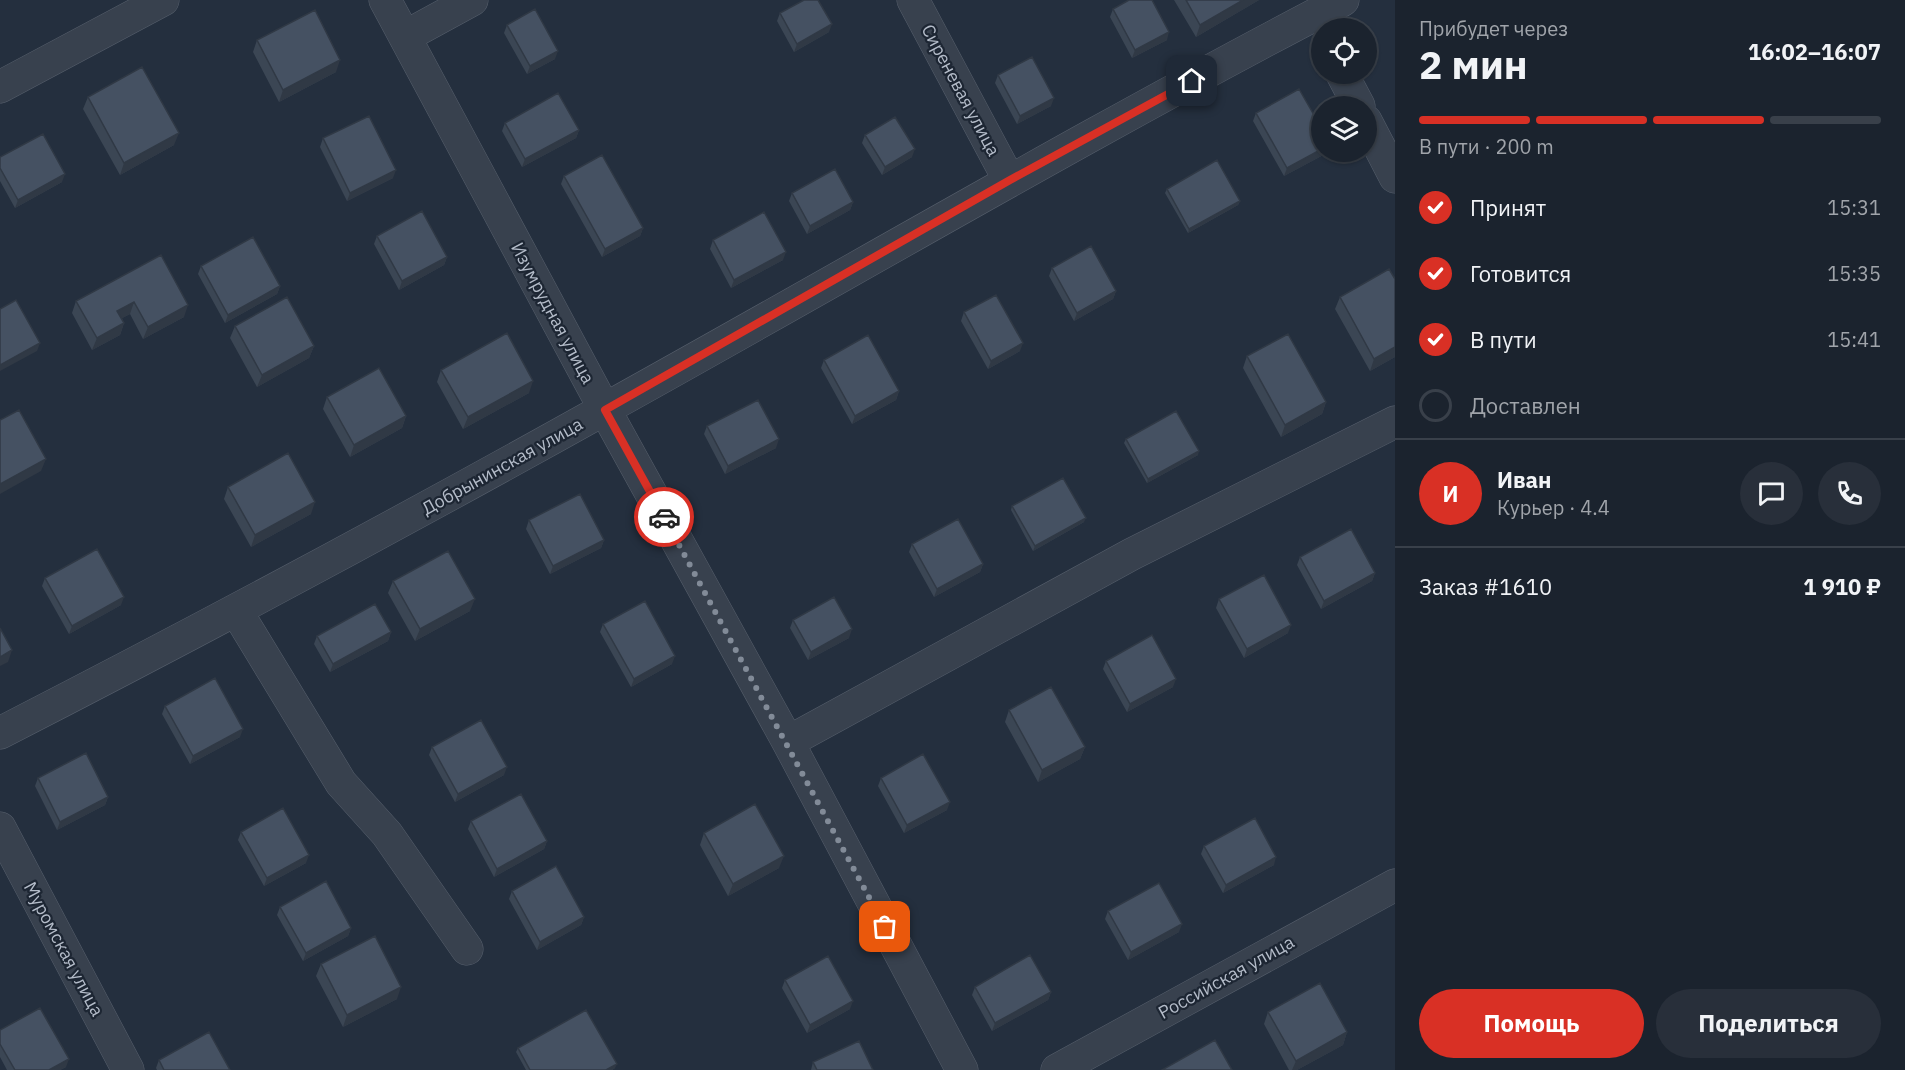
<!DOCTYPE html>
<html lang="ru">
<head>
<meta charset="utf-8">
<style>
	:root { --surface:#1b232e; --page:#282f3a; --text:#f1f3f6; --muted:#a0a4aa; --line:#39404a; --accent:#d93025 }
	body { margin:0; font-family:"IBM Plex Sans",sans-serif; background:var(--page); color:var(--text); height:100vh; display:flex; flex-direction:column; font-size:22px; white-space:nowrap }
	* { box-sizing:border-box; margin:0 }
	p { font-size:20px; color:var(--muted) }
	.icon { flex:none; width:33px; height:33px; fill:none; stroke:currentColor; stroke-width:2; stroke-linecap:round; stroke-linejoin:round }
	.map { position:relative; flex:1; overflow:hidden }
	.drawer { display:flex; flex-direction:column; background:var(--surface); width:510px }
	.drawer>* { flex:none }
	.controls { position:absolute; left:1311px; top:18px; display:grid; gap:12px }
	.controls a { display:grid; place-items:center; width:66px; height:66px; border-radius:50%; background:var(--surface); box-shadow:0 2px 4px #0004,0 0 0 2px var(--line); font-size:30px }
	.pin { position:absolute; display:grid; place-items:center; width:51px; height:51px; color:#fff; margin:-26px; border-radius:12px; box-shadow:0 3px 9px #0006 }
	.courier { position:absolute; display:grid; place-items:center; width:60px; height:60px; margin:-30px; border:4px solid #d93025; border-radius:50%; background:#fff; color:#222; box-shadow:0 2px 8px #0007 }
	.summary em { font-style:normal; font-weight:700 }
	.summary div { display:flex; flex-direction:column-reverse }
	.summary { display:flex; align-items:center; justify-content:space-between; height:102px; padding:0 24px }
	h1 { font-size:39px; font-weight:700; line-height:45px }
	.bar { display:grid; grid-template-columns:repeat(4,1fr); gap:9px 6px; align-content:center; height:72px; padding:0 24px }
	.bar i { height:8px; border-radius:4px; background:var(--line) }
	.bar .active { background:var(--accent) }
	.bar p { grid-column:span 4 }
	.line { display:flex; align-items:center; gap:15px; padding:0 24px; border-top:2px solid var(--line) }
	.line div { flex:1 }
	.round { display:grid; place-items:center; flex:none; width:63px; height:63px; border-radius:32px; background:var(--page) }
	ol { padding:0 24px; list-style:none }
	li { display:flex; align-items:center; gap:18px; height:66px }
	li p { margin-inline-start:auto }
	li .icon { padding:6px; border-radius:50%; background:var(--accent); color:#fff; stroke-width:4 }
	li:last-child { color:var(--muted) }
	li i { width:33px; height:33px; border:3px solid var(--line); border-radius:50% }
	.action { display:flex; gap:12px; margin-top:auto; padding:12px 24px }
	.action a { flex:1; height:69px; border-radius:36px; background:var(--accent); color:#fff; font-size:24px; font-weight:700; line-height:69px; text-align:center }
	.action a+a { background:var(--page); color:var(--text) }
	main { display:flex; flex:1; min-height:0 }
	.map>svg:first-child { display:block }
</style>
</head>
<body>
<main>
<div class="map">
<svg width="1395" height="1070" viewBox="0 0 1395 1070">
	<rect width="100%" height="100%" fill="#242f3e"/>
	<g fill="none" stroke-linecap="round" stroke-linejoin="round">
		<defs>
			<path id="minor" d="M385,0L605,410L788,742L962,1070
				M913,0L1009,180
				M406,36L472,0
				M1342,74L1359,106
				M0,87L163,0
				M1366,121L1395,177
				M237,612L341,783L387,834L467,949
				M0,733C203,629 404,521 603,410C850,273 1093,130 1343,0
				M788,742L1132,554L1395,422
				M0,828L128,1070
				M1057,1070L1395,885"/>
		</defs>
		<!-- minor casing -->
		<use href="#minor" stroke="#565f6c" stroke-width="33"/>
		<!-- minor -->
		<use href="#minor" stroke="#38414e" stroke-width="32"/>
	</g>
	<!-- wall -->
	<path fill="#3b4654" d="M1174,0H1259L1196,37Z
		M1113,9L1167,40L1132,58L1110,17Z
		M780,13L829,32L794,52L777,21Z
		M507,25L555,59L527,74L504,33Z
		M257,40L336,72L279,102L253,52Z
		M998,75L1051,106L1017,124L995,83Z
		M88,97L174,145L120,175L83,109Z
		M1256,113L1327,153L1284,176L1253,121Z
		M505,123L579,130L576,138L522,167L502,131Z
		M865,135L912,157L882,175L862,143Z
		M323,138L393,178L347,201L320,147Z
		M0,157L62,182L15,208L0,181Z
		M564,176L643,228L640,236L602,257L561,184Z
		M1167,189L1240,201L1238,205L1188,233L1165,193Z
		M792,193L853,202L850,210L807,234L789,201Z
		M377,236L447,257L444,265L399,290L374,244Z
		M713,240L783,260L731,288L710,249Z
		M161,255L184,317L143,339L130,314L122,318L124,323L120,335L92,350L72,313L76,301Z
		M201,266L280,286L277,294L225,323L198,274Z
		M1052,268L1116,291L1113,299L1074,321L1049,276Z
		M1395,279V357L1370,371L1335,309L1340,297Z
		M964,312L1020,351L988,369L961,321Z
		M235,326L314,346L309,358L257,387L230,338Z
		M1247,356L1326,402L1322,414L1281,437L1243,368Z
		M824,360L899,391L896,400L852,424L821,368Z
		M441,370L529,393L463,429L437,382Z
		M327,397L406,416L402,428L350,457L323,409Z
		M707,426L776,448L725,474L704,434Z
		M1126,439L1198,455L1147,483L1124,443Z
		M228,487L311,514L251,547L224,499Z
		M1012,506L1084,522L1033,551L1011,510Z
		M529,520L604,540L601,548L550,574L526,529Z
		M912,544L983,564L980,572L934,597L909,552Z
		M1300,557L1375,573L1372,581L1321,609L1297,565Z
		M45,578L121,605L69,634L42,586Z
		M393,581L470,611L415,641L388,593Z
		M1219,599L1288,633L1244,658L1216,608Z
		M793,620L849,638L808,660L790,628Z
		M603,624L672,664L631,687L600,632Z
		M391,632L388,641L330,672L314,644L317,636Z
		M1106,661L1173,687L1127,712L1103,669Z
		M165,706L240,737L190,764L162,714Z
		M1009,710L1085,747L1080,759L1038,782L1005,722Z
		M432,747L504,775L455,802L429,755Z
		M38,778L108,797L105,805L57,830L35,786Z
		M881,778L947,810L904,833L878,786Z
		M471,821L547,841L544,849L494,877L468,829Z
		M241,832L306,863L264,886L238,840Z
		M704,833L779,868L728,896L700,845Z
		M1204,846L1274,865L1223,893L1201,854Z
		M512,891L584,917L581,925L537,950L509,899Z
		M280,907L351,928L348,936L303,961L277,915Z
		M1108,911L1179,932L1128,960L1105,919Z
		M321,964L397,999L343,1027L316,976Z
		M785,980L850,1009L807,1033L782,988Z
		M975,987L1051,992L1048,1000L992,1031L972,995Z
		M1268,1012L1347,1032L1343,1045L1297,1070H1289L1264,1024Z
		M0,1030L66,1067L60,1070H7L0,1057Z
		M518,1048L615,1068L612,1070H526L516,1052Z
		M159,1060L230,1070H157L156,1068Z
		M813,1062L873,1070H811Z"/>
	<!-- shaded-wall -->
	<path fill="#303945" d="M1243,0H1259L1196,37L1200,25Z
		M832,24L829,32L794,52L797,44Z
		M1169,32L1167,40L1132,58L1135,50Z
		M558,51L555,59L527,74L530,66Z
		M340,60L336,72L279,102L283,90Z
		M1054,98L1051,106L1017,124L1020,116Z
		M579,130L576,138L522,167L525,159Z
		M179,133L174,145L120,175L124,163Z
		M915,149L912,157L882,175L885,167Z
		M1322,149V152H1327V153L1284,176L1287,168Z
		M396,170L393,178L347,201L350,193Z
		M65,174L62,182L15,208L18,200Z
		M1240,201L1238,205L1188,233L1189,229Z
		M853,202L850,210L807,234L810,226Z
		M643,228L640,236L602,257L605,249Z
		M786,252L783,260L731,288L734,280Z
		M447,257L444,265L399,290L402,281Z
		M280,286L277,294L225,323L228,315Z
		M1116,291L1113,299L1074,321L1077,313Z
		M134,302L130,314L113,323L117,311Z
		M188,305L184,317L143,339L148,327Z
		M124,323L120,335L92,350L97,338Z
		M40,343L37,351L0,371V365Z
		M1023,343L1020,351L988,369L991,361Z
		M314,346L309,358L257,387L262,375Z
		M1395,347V357L1370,371L1374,359Z
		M533,381L529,393L463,429L468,417Z
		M899,391L896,400L852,424L855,416Z
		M1326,402L1322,414L1281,437L1285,425Z
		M406,416L402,428L350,457L354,445Z
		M779,439L776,448L725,474L728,466Z
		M1199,451L1198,455L1147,483L1148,479Z
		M46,459L41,471L0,494V484Z
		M315,502L311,514L251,547L255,535Z
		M1086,518L1084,522L1033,551L1035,546Z
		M604,540L601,548L550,574L553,566Z
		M983,564L980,572L934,597L937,589Z
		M1375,573L1372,581L1321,609L1324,601Z
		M124,597L121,605L69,634L72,626Z
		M475,599L470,611L415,641L420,629Z
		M1291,625L1288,633L1244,658L1247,649Z
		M852,629L849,638L808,660L811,652Z
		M391,632L388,641L330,672L333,664Z
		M12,650L8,662L0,666V657Z
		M675,656L672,664L631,687L634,679Z
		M1176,679L1173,687L1127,712L1130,704Z
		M243,729L240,737L190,764L193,756Z
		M1085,747L1080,759L1038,782L1042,770Z
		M507,767L504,775L455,802L458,794Z
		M108,797L105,805L57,830L60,822Z
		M950,802L947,810L904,833L907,825Z
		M547,841L544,849L494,877L497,869Z
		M309,855L306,863L264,886L267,878Z
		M784,856L779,868L728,896L733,884Z
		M1276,857L1274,865L1223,893L1226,885Z
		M584,917L581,925L537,950L540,942Z
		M1182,924L1179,932L1128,960L1131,952Z
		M351,928L348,936L303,961L306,953Z
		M401,987L397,999L343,1027L347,1015Z
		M1051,992L1048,1000L992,1031L995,1023Z
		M853,1001L850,1009L807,1033L810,1025Z
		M1347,1032L1343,1045L1297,1070H1292L1296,1061Z
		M69,1059L66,1067L60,1070H49Z
		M617,1064L615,1068L612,1070H606Z"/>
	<!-- building -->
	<path fill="#455162" stroke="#303945" stroke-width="1.5" d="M804,0H818L832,24L797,44L780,13Z
		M1129,0H1152L1169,32L1135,50L1113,9Z
		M1186,0H1243L1200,25Z
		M535,9L558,51L530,66L507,25Z
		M315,10L340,60L283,90L257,40Z
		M1032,57L1054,98L1020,116L998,75Z
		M142,67L179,133L124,163L88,97Z
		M1299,89L1322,129V149L1287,168L1256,113Z
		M558,93L579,130L525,159L505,123Z
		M369,116L396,170L350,193L323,138Z
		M895,117L915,149L885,167L865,135Z
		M43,134L65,174L18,200L0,168V157Z
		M602,155L643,228L605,249L564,176Z
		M1217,160L1240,201L1189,229L1167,189Z
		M835,169L853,202L810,226L792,193Z
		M422,211L447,257L402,281L377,236Z
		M764,212L786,252L734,280L713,240Z
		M253,237L280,286L228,315L201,266Z
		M1091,246L1116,291L1077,313L1052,268Z
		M161,255L188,305L148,327L134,302L117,311L124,323L97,338L76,301Z
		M1389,269L1395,279V347L1374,359L1340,297Z
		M996,295L1023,343L991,361L964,312Z
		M287,297L314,346L262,375L235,326Z
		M16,300L40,343L0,365V309Z
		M507,333L533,381L468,417L441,370Z
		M1288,334L1326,402L1285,425L1247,356Z
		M868,335L899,391L855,416L824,360Z
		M379,368L406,416L354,445L327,397Z
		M758,400L779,439L728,466L707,426Z
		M19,410L46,459L0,484V420Z
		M1176,411L1199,451L1148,479L1126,439Z
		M288,453L315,502L255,535L228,487Z
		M1063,478L1086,518L1035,546L1012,506Z
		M580,494L604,540L553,566L529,520Z
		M958,519L983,564L937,589L912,544Z
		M1351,529L1375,573L1324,601L1300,557Z
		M97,549L124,597L72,626L45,578Z
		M448,551L475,599L420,629L393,581Z
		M1264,575L1291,625L1247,649L1219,599Z
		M834,597L852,629L811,652L793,620Z
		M645,601L675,656L634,679L603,624Z
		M375,604L391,632L333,664L317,636Z
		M0,628L12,650L0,657Z
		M1152,635L1176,679L1130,704L1106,661Z
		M215,678L243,729L193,756L165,706Z
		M1051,687L1085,747L1042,770L1009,710Z
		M481,720L507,767L458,794L432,747Z
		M86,753L108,797L60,822L38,778Z
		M923,754L950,802L907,825L881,778Z
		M521,794L547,841L497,869L471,821Z
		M755,804L784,856L733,884L704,833Z
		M283,808L309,855L267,878L241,832Z
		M1255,818L1276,857L1226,885L1204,846Z
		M556,866L584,917L540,942L512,891Z
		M326,881L351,928L306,953L280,907Z
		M1159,883L1182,924L1131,952L1108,911Z
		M375,936L401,987L347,1015L321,964Z
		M1030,955L1051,992L995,1023L975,987Z
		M828,956L853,1001L810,1025L785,980Z
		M1320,983L1347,1032L1296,1061L1268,1012Z
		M40,1008L69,1059L49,1070H15L0,1044V1030Z
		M586,1010L617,1064L606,1070H530L518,1048Z
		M209,1032L230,1070H164L159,1060Z
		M1215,1040L1232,1070H1162Z
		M859,1041L873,1070H817L813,1062Z"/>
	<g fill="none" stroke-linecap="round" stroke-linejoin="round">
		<!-- done -->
		<path stroke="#828b98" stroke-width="6" stroke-dasharray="0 10.8" d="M664,517L885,927"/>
		<!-- route -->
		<path stroke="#d93025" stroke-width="8" d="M664,517L605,410L1010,180L1192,81"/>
	</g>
	<g text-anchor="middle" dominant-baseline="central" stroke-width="4.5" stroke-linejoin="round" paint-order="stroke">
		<!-- street labels -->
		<g font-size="18" fill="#b4bcc9" stroke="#1d2633">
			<text transform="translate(961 90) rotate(62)">Сиреневая улица</text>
			<text transform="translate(553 313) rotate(62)">Изумрудная улица</text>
			<text transform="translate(502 466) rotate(-29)">Добрынинская улица</text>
			<text transform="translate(64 949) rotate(62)">Муромская улица</text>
			<text transform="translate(1226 977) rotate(-29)">Российская улица</text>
		</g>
	</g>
</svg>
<div class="controls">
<a><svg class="icon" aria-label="locate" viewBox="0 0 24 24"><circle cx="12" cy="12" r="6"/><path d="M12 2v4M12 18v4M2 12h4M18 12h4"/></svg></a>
<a><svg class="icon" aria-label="layers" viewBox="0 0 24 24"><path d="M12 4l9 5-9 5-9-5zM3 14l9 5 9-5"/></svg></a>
</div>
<div class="pin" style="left:885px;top:927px;background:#ea580c"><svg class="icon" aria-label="bag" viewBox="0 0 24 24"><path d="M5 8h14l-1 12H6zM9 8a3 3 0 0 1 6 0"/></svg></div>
<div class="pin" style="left:1192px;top:81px;background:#1f2937"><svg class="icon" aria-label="home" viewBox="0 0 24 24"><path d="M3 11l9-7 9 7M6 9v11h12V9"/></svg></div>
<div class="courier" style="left:664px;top:517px"><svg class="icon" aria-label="car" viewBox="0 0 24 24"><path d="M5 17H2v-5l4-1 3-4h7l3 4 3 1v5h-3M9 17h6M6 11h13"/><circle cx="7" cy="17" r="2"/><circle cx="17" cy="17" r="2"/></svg></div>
</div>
<section class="drawer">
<div class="summary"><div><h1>2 мин</h1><p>Прибудет через</p></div><em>16:02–16:07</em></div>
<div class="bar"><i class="active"></i><i class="active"></i><i class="active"></i><i></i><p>В пути · 200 m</p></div>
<ol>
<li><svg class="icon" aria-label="check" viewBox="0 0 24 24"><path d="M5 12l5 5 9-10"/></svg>Принят<p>15:31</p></li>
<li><svg class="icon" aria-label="check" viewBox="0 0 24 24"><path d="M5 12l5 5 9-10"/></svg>Готовится<p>15:35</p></li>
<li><svg class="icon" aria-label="check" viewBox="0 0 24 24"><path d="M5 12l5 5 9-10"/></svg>В пути<p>15:41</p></li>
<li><i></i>Доставлен</li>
</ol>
<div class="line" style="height:108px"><b class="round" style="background:var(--accent);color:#fff">И</b><div><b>Иван</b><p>Курьер · 4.4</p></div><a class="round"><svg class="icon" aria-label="chat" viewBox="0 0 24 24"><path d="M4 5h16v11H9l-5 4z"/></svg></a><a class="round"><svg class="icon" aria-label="phone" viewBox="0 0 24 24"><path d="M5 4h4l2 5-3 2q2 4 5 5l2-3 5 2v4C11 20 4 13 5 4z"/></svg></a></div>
<div class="line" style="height:78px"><div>Заказ #1610</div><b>1 910 ₽</b></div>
<div class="action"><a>Помощь</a><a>Поделиться</a></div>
</section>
</main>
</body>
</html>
